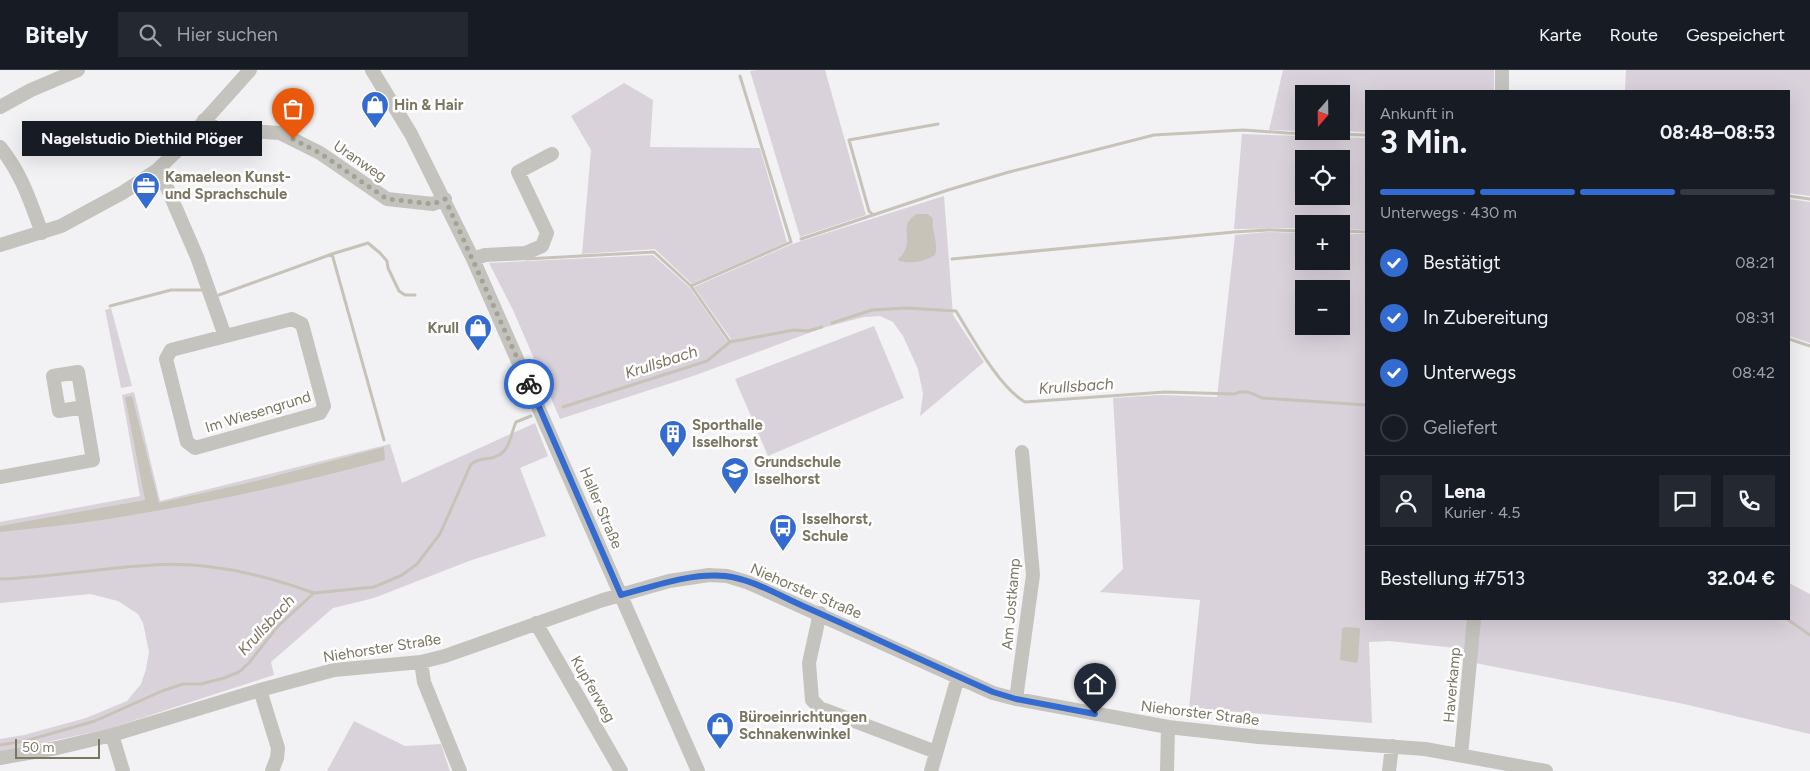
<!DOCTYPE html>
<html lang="de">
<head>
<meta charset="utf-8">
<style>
	:root { --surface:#171b24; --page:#242831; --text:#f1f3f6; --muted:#9ea1a6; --line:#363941; --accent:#346bd1 }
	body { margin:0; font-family:Figtree,sans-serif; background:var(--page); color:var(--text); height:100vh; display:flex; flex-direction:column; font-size:19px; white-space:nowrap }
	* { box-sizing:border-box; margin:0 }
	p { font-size:16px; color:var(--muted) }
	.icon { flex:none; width:28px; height:28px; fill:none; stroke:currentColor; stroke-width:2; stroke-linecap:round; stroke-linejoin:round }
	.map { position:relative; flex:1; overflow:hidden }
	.sheet { position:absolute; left:1365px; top:20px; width:425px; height:530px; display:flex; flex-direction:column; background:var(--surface); border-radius:0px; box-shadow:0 5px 20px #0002 }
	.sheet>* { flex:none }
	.needle { width:32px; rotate:200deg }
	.controls { position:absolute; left:1295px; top:15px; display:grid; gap:10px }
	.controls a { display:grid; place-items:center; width:55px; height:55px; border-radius:0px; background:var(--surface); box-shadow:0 5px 20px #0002; font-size:25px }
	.scale { position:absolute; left:15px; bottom:12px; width:85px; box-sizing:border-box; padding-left:5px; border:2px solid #7a7662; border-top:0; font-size:14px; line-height:18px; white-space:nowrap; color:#7a7662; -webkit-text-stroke:4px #fff; paint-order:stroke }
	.pin { position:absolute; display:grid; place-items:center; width:42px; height:42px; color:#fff; margin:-51px -21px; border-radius:50% 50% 50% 0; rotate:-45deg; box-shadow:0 0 5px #0007 }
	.pin .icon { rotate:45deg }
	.courier { position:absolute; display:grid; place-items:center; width:50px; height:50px; margin:-25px; border:4px solid #346bd1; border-radius:50%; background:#fff; color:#222; box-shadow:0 1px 6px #0007 }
	.bubble { position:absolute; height:35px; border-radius:0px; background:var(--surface); box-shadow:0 5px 20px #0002; font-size:16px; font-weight:700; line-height:35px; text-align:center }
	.headline em { font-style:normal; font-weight:700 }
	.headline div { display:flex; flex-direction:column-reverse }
	.headline { display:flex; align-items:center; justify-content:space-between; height:85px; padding:0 15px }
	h1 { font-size:32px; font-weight:700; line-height:38px }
	.bar { display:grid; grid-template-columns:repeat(4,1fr); gap:8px 5px; align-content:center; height:60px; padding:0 15px }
	.bar i { height:6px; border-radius:4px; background:var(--line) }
	.bar .active { background:var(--accent) }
	.bar p { grid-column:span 4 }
	.line { display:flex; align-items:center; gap:12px; padding:0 15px; border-top:1px solid var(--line) }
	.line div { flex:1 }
	.round { display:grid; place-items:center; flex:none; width:52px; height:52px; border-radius:0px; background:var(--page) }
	ol { padding:0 15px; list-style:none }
	li { display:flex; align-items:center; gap:15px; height:55px }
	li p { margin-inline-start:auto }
	li .icon { padding:5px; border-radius:50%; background:var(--accent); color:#fff; stroke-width:4 }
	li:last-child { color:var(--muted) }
	li i { width:28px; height:28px; border:2px solid var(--line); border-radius:50% }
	header { display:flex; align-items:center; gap:30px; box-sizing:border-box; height:70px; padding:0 25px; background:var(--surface); border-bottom:1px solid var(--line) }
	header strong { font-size:24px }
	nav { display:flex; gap:28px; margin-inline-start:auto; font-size:18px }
	.search { width:350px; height:45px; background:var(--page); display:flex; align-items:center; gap:12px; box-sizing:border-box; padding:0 18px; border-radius:0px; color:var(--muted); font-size:19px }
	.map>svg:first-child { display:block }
</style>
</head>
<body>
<header>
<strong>Bitely</strong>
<div class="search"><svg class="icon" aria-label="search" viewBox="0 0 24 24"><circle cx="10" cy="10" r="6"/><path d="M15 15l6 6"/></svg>Hier suchen</div>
<nav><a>Karte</a><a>Route</a><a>Gespeichert</a></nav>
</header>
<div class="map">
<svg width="1810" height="701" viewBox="0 0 1810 701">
	<rect width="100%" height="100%" fill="#f2f1f4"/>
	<!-- green -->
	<path fill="#dad2da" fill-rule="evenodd" d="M757,0H825L866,145L800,167L750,1Z
		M1283,0H1494V21H1366V62L1341,61V24H1304V61L1269,60Z
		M1626,0H1810V126L1789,123V21H1625Z
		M624,13L653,30L650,77L760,78L787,172L692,214L655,179L582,184L591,80L571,46Z
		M1242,64L1366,68V160L1341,159V154H1304V158L1234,159ZM1304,89H1341V126H1304Z
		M944,126L953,245L984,292L920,346L923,324L918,299L903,266L893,252L880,246L864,247L822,258L696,305L560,349L513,240L489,193L653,185L690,218L727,271L731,269L694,217L792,174Z
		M1789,129L1810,132V273L1789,266Z
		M1267,162L1304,163V191H1341V164H1366V549H1468L1465,579L1389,571L1369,572L1372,653L1189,638L1200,530L1100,522L1123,499L1113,328L1161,325L1217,327L1235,165ZM1304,219H1341V256H1304Z
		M111,238L132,316L121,318L105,240Z
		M874,256L904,328L768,386L735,309Z
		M134,322L160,431L390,374L402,413L535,353L548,386L520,398L546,466L469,491L374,528L333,538L271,592L274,605L108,659L0,682V669L24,665L86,648L127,631L141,614L146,599L149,582L143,553L138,544L118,531L90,524L0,533V452L140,426L122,325Z
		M1789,513L1810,524V664L1684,634L1475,593L1479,549H1789Z
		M354,651L405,676L441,674L450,701H327Z"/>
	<!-- water -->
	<path fill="#c7c3b9" d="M917,144H928L933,149C931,161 939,173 935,185C924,192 912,194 899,191L898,189C918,172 895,156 917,144Z
		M132,326L159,433L256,411L384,377L385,390C292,415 197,435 102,450C68,455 34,458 0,462V456L145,430L125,327Z
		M1345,557L1359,558L1360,560L1358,590L1357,593L1340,590L1342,559Z"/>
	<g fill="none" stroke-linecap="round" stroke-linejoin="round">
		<!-- stream -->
		<path stroke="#c7c3b9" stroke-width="3" d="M740,6L791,172
			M1789,126L1810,129
			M873,145L869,141L849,70L938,54
			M1341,161L1366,162
			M801,169L948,120L1009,102L1154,65L1243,60L1287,63L1366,65
			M332,184L368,173L380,183L387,191L388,198L399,221L405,225H415
			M526,189L654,182L691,216L730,272
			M952,189L1234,162L1268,160L1304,161
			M691,216L791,172
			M219,225L332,184L384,370
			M110,236L171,220H202
			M832,253L872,240L906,238L956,241C972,267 999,317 1025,332L1165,322L1234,324C1245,319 1252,323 1262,328L1366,335
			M1789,269L1810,276
			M563,337L707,291L730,272L794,260L808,261L822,257
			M0,509C51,507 102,498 153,495C208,491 262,504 314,523
			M1787,549L1810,565
			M0,675L25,671L95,651L162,621L183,614H201L224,608L239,602L249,593L277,557L314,523L374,517L402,505L417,494L440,464L471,394C483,386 487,391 497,386C510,381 511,363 516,352L531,346"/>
		<!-- minor -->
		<path stroke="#c4c3bd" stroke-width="14" d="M372,0L411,64L473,189L698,701
			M1502,21V0
			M0,37L31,20L78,0
			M204,50L222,62L232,65L252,61L280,63L320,83L387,129L433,134L445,129
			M0,77C22,104 30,131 42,163
			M156,101L165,113L197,187L225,266
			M0,175L61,156L122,123L156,101L181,77L250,0
			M473,189L485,185L526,183L542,176L547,163L518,102L552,84
			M292,249L302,254L324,336L320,343L195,378L187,372L166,289L171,280Z
			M0,407L93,390L78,302L53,306L59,341L84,337
			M820,543L809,593L812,630L820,638L936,682
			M536,553L621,701
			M421,592L424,612L460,701
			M260,620L278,678L277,688L272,701
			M1016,629L1033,505L1022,382
			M112,665L123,701
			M1461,685L1474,549
			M0,688L57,678L112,665L260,620L334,600L421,592L445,586L603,530L669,511L709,505L727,506L747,512L993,623L1016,629L1168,657L1259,667L1425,679L1546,701
			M931,701L958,607
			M1167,701L1168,657
			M1389,701L1392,676"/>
	</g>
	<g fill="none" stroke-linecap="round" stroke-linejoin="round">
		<!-- done -->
		<path stroke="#a4a195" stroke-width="5" stroke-dasharray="0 9" d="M293,69L320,83L387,129L433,134L445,129L529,314"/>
		<!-- route -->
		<path stroke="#346bd1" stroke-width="6" d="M529,314L621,525C655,516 689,503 725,506C752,509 778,525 803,536C867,564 929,594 993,622L1016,629L1095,644"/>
	</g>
	<!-- icons -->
	<defs>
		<symbol id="shop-pin" viewBox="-11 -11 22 30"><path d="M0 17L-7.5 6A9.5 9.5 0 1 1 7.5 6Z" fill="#346bd1" stroke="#fff"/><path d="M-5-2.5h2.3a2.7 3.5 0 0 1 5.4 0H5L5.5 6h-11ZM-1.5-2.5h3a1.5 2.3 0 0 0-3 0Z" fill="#fff"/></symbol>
		<symbol id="office-pin" viewBox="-11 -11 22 30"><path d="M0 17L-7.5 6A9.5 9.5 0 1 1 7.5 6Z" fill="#346bd1" stroke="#fff"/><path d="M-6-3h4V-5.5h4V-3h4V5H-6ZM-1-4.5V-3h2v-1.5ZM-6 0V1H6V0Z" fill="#fff"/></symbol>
		<symbol id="building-pin" viewBox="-11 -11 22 30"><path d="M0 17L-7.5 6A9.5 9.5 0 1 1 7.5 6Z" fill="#346bd1" stroke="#fff"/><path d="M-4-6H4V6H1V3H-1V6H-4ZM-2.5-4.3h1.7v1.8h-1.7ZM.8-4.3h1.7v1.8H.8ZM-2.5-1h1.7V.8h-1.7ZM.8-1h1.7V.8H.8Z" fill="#fff"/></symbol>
		<symbol id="school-pin" viewBox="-11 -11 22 30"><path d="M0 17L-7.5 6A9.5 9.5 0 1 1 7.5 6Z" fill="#346bd1" stroke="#fff"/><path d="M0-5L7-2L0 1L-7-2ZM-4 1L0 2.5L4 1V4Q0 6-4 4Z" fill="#fff"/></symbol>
		<symbol id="bus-pin" viewBox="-11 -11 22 30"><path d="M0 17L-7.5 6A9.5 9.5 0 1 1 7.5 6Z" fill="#346bd1" stroke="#fff"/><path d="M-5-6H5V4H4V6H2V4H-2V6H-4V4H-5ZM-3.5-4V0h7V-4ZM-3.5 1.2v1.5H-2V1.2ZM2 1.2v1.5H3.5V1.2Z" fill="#fff"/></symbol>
	</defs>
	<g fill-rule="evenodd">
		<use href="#shop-pin" x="359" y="19" width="32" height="43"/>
		<use href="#office-pin" x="130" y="100" width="32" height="43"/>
		<use href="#shop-pin" x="462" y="242" width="32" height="43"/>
		<use href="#building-pin" x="657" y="348" width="32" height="43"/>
		<use href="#school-pin" x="719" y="385" width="32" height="43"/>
		<use href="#bus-pin" x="767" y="442" width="32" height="43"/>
		<use href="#shop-pin" x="704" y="640" width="32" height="43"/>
	</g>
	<g text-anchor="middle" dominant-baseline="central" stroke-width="5" stroke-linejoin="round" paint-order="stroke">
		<!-- poi labels -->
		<g font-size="15" font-weight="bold" fill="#7a7662" stroke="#fff" text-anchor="start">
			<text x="394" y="35">Hin &amp; Hair</text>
			<text x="165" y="107">Kamaeleon Kunst-<tspan x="165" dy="17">und Sprachschule</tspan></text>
			<text x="459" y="258" text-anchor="end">Krull</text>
			<text x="692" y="355">Sporthalle<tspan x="692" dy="17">Isselhorst</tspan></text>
			<text x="754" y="392">Grundschule<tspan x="754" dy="17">Isselhorst</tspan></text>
			<text x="802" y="449">Isselhorst,<tspan x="802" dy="17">Schule</tspan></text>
			<text x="739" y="647">Büroeinrichtungen<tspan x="739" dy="17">Schnakenwinkel</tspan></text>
		</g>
		<!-- street labels -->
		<g font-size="15" fill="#7a7662" stroke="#fff">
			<text transform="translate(360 91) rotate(34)">Uranweg</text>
			<text transform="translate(258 342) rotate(-17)">Im Wiesengrund</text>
			<text transform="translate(601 438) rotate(67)">Haller Straße</text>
			<text transform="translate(806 521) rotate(23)">Niehorster Straße</text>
			<text transform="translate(1011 534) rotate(-85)">Am Jostkamp</text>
			<text transform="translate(382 578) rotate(-9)">Niehorster Straße</text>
			<text transform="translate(1452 615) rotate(-85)">Haverkamp</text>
			<text transform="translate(593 619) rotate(60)">Kupferweg</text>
			<text transform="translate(1200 643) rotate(7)">Niehorster Straße</text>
		</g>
		<!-- water labels -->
		<g font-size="16" font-style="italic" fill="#7c7362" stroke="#fff">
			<text transform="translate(661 292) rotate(-18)">Krullsbach</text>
			<text transform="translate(1076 316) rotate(-4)">Krullsbach</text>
			<text transform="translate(266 555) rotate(-47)">Krullsbach</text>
		</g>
	</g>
</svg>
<div class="controls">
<a><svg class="needle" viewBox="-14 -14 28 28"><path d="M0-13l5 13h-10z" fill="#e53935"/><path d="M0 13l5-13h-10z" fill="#9ea1a6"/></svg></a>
<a><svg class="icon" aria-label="locate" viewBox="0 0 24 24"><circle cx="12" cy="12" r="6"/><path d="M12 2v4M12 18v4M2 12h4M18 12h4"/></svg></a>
<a>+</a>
<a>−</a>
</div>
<div class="scale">50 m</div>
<div class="pin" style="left:293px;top:69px;background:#ea580c"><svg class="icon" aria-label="bag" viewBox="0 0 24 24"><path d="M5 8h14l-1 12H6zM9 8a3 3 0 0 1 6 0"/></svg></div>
<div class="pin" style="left:1095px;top:644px;background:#1f2937"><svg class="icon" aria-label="home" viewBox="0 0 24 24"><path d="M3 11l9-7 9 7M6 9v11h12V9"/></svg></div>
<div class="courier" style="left:529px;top:314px"><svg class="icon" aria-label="bike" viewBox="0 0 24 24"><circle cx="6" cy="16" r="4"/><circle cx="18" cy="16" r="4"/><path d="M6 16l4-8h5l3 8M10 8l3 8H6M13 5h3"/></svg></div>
<div class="bubble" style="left:22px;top:51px;width:240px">Nagelstudio Diethild Plöger</div>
<section class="sheet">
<div class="headline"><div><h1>3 Min.</h1><p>Ankunft in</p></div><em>08:48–08:53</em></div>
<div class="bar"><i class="active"></i><i class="active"></i><i class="active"></i><i></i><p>Unterwegs · 430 m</p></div>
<ol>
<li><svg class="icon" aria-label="check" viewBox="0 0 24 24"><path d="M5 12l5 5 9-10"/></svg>Bestätigt<p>08:21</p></li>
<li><svg class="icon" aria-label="check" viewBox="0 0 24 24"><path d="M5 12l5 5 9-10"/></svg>In Zubereitung<p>08:31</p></li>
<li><svg class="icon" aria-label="check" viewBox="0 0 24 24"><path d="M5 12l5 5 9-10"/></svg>Unterwegs<p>08:42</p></li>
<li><i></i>Geliefert</li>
</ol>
<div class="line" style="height:90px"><a class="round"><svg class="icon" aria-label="person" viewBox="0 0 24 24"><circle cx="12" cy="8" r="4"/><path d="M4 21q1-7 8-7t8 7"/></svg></a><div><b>Lena</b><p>Kurier · 4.5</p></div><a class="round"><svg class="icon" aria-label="chat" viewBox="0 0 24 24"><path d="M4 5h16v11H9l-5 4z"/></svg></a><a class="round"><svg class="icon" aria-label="phone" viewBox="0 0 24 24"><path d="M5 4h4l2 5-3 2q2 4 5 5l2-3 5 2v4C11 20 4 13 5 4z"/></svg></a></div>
<div class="line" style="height:65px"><div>Bestellung #7513</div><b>32.04 €</b></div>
</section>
</div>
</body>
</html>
